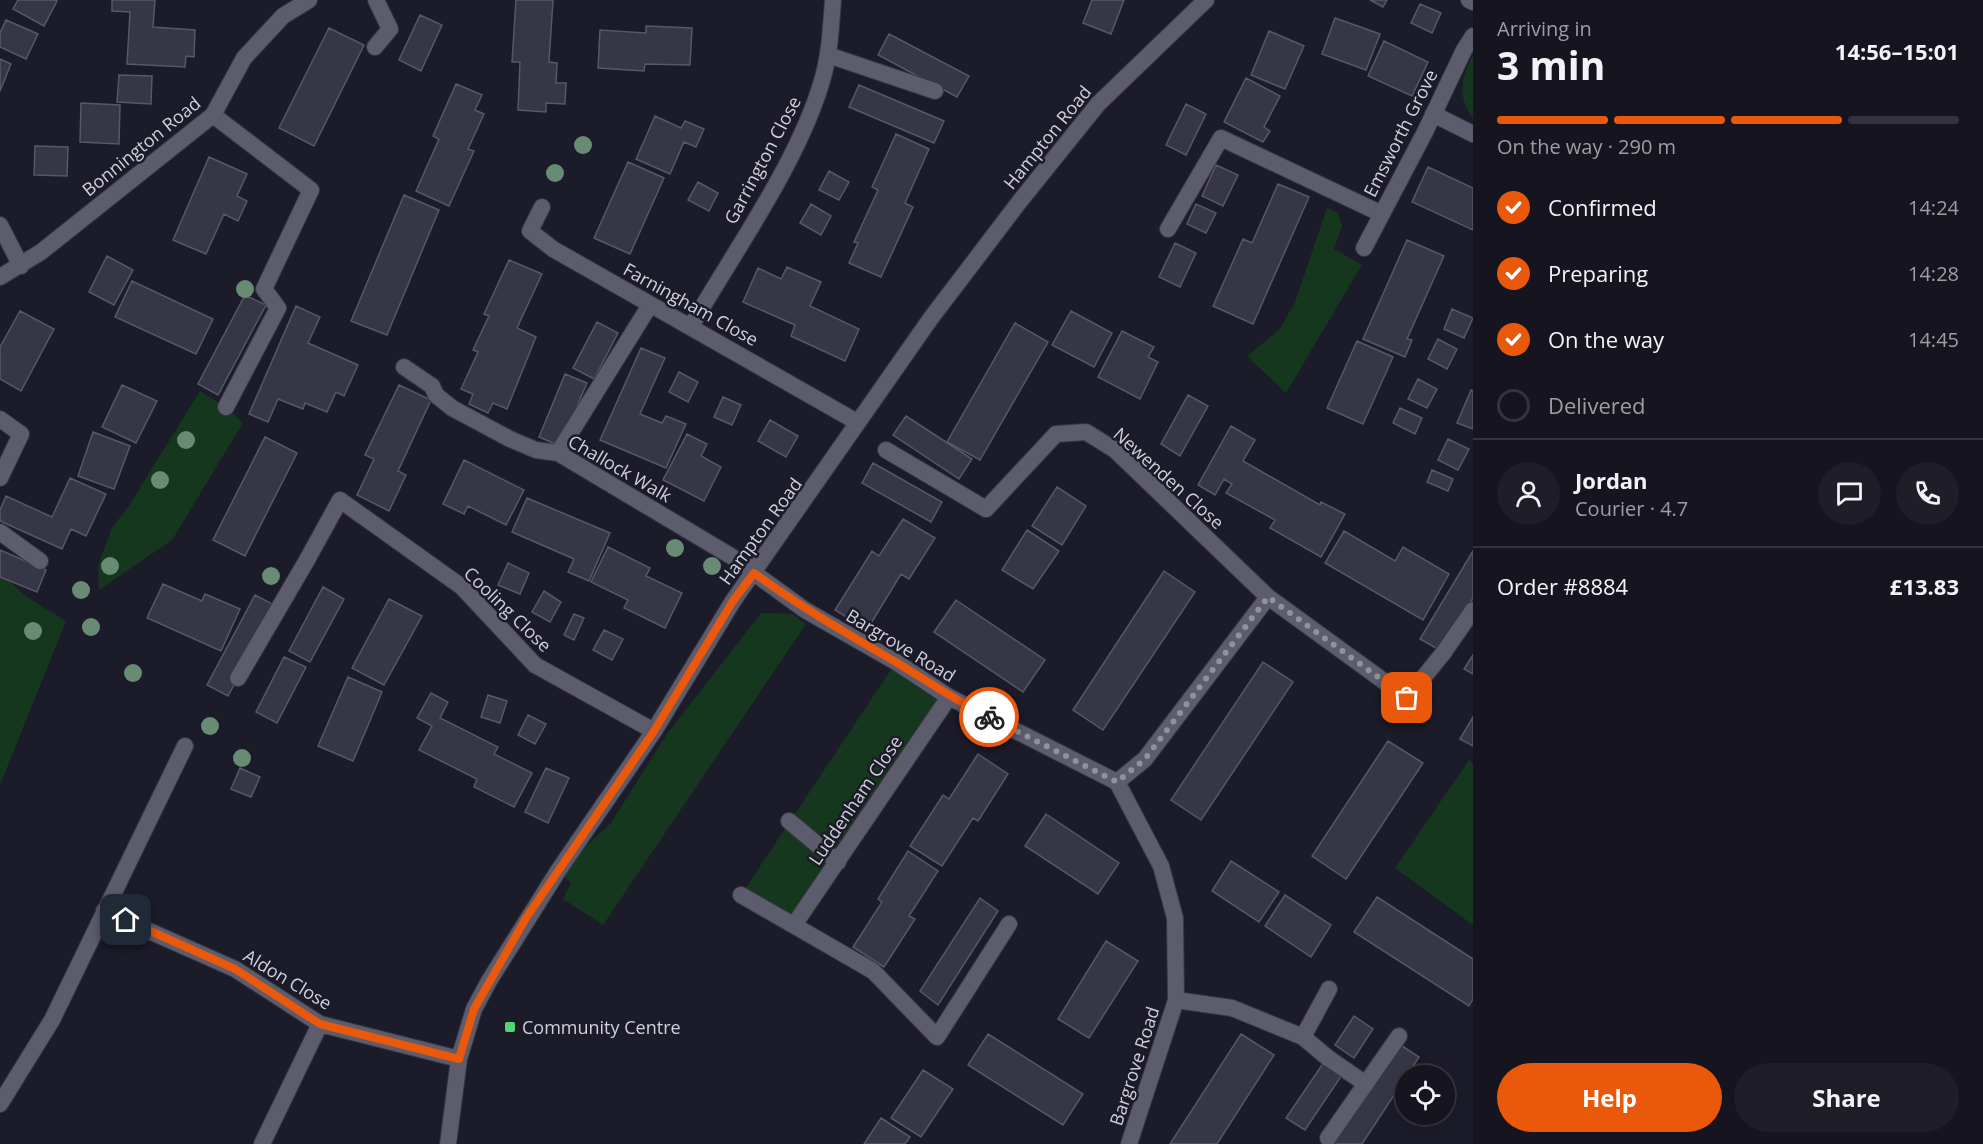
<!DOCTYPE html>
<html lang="en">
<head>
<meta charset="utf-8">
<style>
	:root { --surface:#15141f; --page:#1e1d28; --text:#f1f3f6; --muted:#9d9ea4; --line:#34333d; --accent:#ea580c }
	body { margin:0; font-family:"Open Sans",sans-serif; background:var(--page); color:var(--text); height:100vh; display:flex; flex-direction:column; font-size:22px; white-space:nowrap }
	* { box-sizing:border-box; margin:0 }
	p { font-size:20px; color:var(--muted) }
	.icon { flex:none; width:33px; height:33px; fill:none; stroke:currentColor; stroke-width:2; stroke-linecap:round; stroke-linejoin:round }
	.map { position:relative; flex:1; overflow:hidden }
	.drawer { display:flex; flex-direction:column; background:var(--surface); width:510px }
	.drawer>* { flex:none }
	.controls { position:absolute; left:1395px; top:1065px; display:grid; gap:12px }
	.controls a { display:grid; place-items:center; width:60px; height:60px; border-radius:50%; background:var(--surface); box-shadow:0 6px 24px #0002,0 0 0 2px var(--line); font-size:30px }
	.pin { position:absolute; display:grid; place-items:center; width:51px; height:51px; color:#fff; margin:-26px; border-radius:12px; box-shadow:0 3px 9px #0006 }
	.courier { position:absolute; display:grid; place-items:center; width:60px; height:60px; margin:-30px; border:4px solid #ea580c; border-radius:50%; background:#fff; color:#222; box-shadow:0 2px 8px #0007 }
	.overview em { font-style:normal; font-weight:700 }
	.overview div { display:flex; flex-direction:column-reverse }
	.overview { display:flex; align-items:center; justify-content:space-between; height:102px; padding:0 24px }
	h1 { font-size:39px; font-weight:700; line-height:45px }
	.bar { display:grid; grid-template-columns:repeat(4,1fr); gap:9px 6px; align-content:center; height:72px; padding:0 24px }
	.bar i { height:8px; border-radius:4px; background:var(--line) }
	.bar .on { background:var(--accent) }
	.bar p { grid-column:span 4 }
	.line { display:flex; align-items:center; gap:15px; padding:0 24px; border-top:2px solid var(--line) }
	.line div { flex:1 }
	.round { display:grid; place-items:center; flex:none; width:63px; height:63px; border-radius:32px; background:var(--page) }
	ol { padding:0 24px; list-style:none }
	li { display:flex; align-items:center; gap:18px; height:66px }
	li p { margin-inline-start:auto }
	li .icon { padding:6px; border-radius:50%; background:var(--accent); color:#fff; stroke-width:4 }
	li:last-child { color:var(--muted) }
	li i { width:33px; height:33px; border:3px solid var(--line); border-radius:50% }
	.cta { display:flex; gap:12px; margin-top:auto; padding:12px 24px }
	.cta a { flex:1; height:69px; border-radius:36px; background:var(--accent); color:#fff; font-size:24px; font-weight:700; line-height:69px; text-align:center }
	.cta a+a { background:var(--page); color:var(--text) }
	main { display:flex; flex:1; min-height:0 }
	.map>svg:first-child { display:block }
</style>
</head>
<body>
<main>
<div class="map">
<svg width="1473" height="1144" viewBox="0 0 1473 1144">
	<rect width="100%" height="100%" fill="#1c1b29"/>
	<!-- green -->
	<path fill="#15371d" d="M1473,55V119C1457,96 1461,78 1473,55Z
		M1327,208L1338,213L1342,226L1334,249L1362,265L1286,393L1247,356L1279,330L1295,302Z
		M200,391L226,407L243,423L172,540L99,590L98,565L112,528L130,504Z
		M0,573L27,597L66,621L0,785Z
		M761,613L792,614L806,624L603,925L563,899L571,883L558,871L611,823L667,734Z
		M896,662L949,697L794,925L741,895Z
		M1469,760L1473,763V925L1395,868Z"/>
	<!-- building -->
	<path fill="#363646" stroke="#575768" stroke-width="1.5" d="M18,0H55L57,1L44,26L13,9Z
		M112,0H155L153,27L195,30L194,57L186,56L185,67L127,64L130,12L112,11Z
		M516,0H553L549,62L557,63L556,83H566L565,104L546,103V112L518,110L520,62H512Z
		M1092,0H1124L1111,34L1083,23Z
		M1370,0H1387L1383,7Z
		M1420,4L1441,13L1432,33L1411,23Z
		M420,15L442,25L421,71L399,60Z
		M1335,18L1380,34L1366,70L1322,54Z
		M6,20L38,34L26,59L0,47V33Z
		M646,26L692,28L690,65L645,64L644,71L598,68L600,30L646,33Z
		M329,28L364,45L314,146L279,128Z
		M1269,31L1304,46L1285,89L1251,75Z
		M889,34L969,76L957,97L878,55Z
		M1384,41L1428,62L1412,96L1368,76Z
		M0,59L11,64L0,91Z
		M119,75L152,76L151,104L117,102Z
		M1246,78L1280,96L1264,127L1270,131L1263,142L1224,122Z
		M456,84L482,95L475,110L484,114L468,149L474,151L449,206L416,191L439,139L433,136Z
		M859,85L944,121L934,143L849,107Z
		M81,103L120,105L119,144L80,142Z
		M1186,104L1206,114L1186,155L1166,145Z
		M655,116L681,128L685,121L704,129L696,147L684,142L670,174L636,159Z
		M896,134L929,149L905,203L913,207L881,277L849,263L858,243L854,242L878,190L872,187Z
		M35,146L68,147L67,176L34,175Z
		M209,157L247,174L237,196L247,201L238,221L224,214L206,254L173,240Z
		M628,162L664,178L630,254L594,238Z
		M1216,165L1238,175L1223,206L1202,196Z
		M1428,167L1473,188V230L1412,202Z
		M829,171L849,182L839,200L819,190Z
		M698,182L718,193L709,211L688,200Z
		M1278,184L1309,197L1253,324L1213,306L1243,239L1252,243Z
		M404,195L439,210L387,335L351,321Z
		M811,204L831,216L821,235L800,223Z
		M1196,204L1216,213L1206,233L1187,224Z
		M1407,240L1444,256L1407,339L1412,340L1405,357L1363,339Z
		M1175,243L1196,253L1180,287L1159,277Z
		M107,256L133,270L114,305L89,292Z
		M509,260L542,274L517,328L536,337L507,409L493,403L488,413L469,404L473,394L461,389L478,352L473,350L489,316L484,314Z
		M787,267L821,282L810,306L859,329L845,361L791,336L795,325L743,302L758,268L781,279Z
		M132,281L213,319L196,354L115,317Z
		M245,295L266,305L218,395L198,384Z
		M296,306L320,317L308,343L358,365L344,396L336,392L327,412L305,403L303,409L278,399L268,422L249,414Z
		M1452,309L1473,318L1464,338L1444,329Z
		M20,311L54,329L21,391L0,379V347Z
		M1071,311L1112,333L1094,367L1052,345Z
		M597,322L618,333L594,379L573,368Z
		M1015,323L1048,342L980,460L947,442Z
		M1122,331L1154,347L1148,357L1158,362L1140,399L1098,377Z
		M1438,339L1457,349L1447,369L1428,359Z
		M1357,341L1393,357L1363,424L1327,408Z
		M641,348L665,358L640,414L662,423L666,416L686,424L666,468L600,440Z
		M679,372L698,382L688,402L669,392Z
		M565,374L587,383L560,446L539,437Z
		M1418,379L1437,389L1427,408L1408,399Z
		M122,385L157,401L136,443L102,427Z
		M399,385L431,400L398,471L406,475L389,511L357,495L374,459L365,455Z
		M1471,390L1473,391V429L1457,423Z
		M1188,395L1208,406L1180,456L1161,444Z
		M723,397L741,405L732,425L714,417Z
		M1400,408L1422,418L1415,434L1393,423Z
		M906,416L972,459L959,479L893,435Z
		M770,420L798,436L786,457L758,441Z
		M1231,426L1255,440L1243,461L1320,505L1321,502L1345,514L1321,557L1270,528L1275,520L1226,493L1232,484L1224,479L1215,495L1198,485Z
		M93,432L130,446L114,489L78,476Z
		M687,434L707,444L701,456L721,467L704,501L663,480Z
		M265,437L297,453L245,556L213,540Z
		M1448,439L1469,449L1458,470L1438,460Z
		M464,460L524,490L506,525L468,506L464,514L443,504Z
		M873,463L942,502L931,522L862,483Z
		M1432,470L1453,479L1448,491L1427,482Z
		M70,478L106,494L86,536L71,529L62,549L0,521V510L6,496L52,517Z
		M1057,487L1086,506L1062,545L1032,526Z
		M527,498L610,533L589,581L568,572L574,559L512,532Z
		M903,519L935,538L909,579L901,574L867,630L835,610L872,551L879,556Z
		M1027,530L1059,551L1033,589L1002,570Z
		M1344,531L1395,561L1403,547L1449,574L1423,620L1325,563Z
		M608,547L650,568L646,576L682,593L665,628L624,608L628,600L591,582Z
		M0,550L46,570L37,592L0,577Z
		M1473,551V598L1441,651L1420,639Z
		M508,563L529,573L520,594L498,585Z
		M1164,571L1195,592L1103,730L1073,710Z
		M163,584L202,601L205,594L240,609L221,651L147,618Z
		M323,587L344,599L310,662L289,651Z
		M544,591L561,602L550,622L532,612Z
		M255,595L276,606L228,696L207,685Z
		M389,599L422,616L384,685L352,668Z
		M956,600L1045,660L1023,692L934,632Z
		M574,614L584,618L574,640L564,635Z
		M604,630L623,639L612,660L593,650Z
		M1473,655V674L1464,669Z
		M284,657L306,667L277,723L256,712Z
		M1263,662L1293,682L1201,820L1171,800Z
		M348,677L382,692L353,761L318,746Z
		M431,693L448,702L440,718L498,747L494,754L532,773L514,807L474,787L477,779L419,750L432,726L417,718Z
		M488,695L507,701L500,723L481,717Z
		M528,715L546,724L535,744L518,735Z
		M1473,717V746L1460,739Z
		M1388,741L1423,763L1346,879L1312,856Z
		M978,754L1008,774L978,821L973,818L942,866L910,846L943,795L949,799Z
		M240,768L260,777L251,797L231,789Z
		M546,768L569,778L548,823L525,812Z
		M1046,814L1119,863L1098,894L1025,846Z
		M908,851L938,871L909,916L915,919L884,967L853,947L882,902L878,899Z
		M1231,861L1279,892L1259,922L1212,891Z
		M1285,895L1331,925L1311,957L1265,926Z
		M1377,897L1473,959V999L1469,1006L1354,932Z
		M980,898L998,911L938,1005L920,991Z
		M1106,941L1138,961L1089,1038L1058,1019Z
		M1354,1016L1373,1029L1354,1058L1335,1045Z
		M988,1034L1083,1094L1063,1125L968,1065Z
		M1241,1034L1274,1055L1217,1144H1170Z
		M1399,1044L1419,1057L1362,1144H1333Z
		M1324,1062L1342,1075L1305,1130L1286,1118Z
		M923,1070L953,1089L921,1137L891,1118Z
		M881,1118L910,1137L905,1144H864Z"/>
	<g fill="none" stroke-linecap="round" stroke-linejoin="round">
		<defs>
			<path id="service" d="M1469,0L1473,2
				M375,47L390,29L376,0
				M828,55L935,91
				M213,115L311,190L264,289L278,308L226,407
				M1168,229L1221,138L1382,214
				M0,419L21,434L0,478
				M886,450L986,509
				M558,453L650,305
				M0,532L40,561
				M1444,652L1473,610
				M238,678L307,560
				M789,821L838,862
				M873,971L937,1037L1009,924
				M1328,1058L1366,1084
				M1328,1138L1399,1036"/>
			<path id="pedestrian" d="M404,367L432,386L436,395L452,408L510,439L536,450L558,453L756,571"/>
			<path id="minor" d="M1433,114L1473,134
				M542,207L530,231L553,249L857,422
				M0,225L21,266
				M1364,248L1425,132L1464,50L1473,36
				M0,277L41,252L213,115L244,58L283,16L309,0
				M691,326C734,252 801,158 823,77C830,52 831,26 833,0
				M986,509L1056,434L1086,432L1115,450L1268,597L1407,698L1444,652
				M307,560L340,500L462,587L535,665L654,731
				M754,573L805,610L896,662L949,697L1117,782L1161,866L1175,918L1176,1000L1129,1144
				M1117,782L1145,759L1268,597
				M741,895L873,971
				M104,911L235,969L320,1024L459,1059
				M794,925L949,697
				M1176,1000L1232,1008L1303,1037L1328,1058
				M1303,1037L1329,989
				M0,1104L52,1020L185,746
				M262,1144L320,1024
				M448,1144L459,1059L474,1009L489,981L558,871L654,731L733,601L931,318L1020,201L1098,104L1206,0"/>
		</defs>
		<!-- service casing -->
		<use href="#service" stroke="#373642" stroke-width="18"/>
		<!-- pedestrian casing -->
		<use href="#pedestrian" stroke="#373642" stroke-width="18"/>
		<!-- minor casing -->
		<use href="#minor" stroke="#373642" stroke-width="18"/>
		<!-- service -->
		<use href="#service" stroke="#5c5c6d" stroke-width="16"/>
		<!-- pedestrian -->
		<use href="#pedestrian" stroke="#5c5c6d" stroke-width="16"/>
		<!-- minor -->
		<use href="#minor" stroke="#5c5c6d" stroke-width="16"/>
	</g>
	<!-- trees -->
	<g fill="#678b73">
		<circle cx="583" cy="145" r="9"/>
		<circle cx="555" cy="173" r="9"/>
		<circle cx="245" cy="289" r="9"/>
		<circle cx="186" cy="440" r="9"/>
		<circle cx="160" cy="480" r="9"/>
		<circle cx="675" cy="548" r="9"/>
		<circle cx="110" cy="566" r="9"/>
		<circle cx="712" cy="566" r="9"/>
		<circle cx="271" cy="576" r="9"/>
		<circle cx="81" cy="590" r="9"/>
		<circle cx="91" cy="627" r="9"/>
		<circle cx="33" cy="631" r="9"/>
		<circle cx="133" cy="673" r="9"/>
		<circle cx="210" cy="726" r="9"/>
		<circle cx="242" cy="758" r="9"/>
	</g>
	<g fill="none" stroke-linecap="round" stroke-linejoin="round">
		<!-- done -->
		<path stroke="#91919c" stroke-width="6" stroke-dasharray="0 10.8" d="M989,717L1117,782L1145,759L1268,597L1407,698"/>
		<!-- route -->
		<path stroke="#ea580c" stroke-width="8" d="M126,920L235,969L320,1024L459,1059L474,1009L526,918L654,731L733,601L754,573C799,606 846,633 894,661C926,680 956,701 989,717"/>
	</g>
	<!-- markers -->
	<rect fill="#50d674" stroke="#1c1b29" stroke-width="2" x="504" y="1021" width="12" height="12" rx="3"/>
	<g text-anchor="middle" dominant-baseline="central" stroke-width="5" stroke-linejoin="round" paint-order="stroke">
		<!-- street labels -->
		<g font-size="18" fill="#d0d0da" stroke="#1c1b29">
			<text transform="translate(1400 133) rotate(-63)">Emsworth Grove</text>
			<text transform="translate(1047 137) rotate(-51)">Hampton Road</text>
			<text transform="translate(141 146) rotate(-39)">Bonnington Road</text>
			<text transform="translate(762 160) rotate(-62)">Garrington Close</text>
			<text transform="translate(691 304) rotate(29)">Farningham Close</text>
			<text transform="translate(620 468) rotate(30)">Challock Walk</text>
			<text transform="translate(1169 478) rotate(42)">Newenden Close</text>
			<text transform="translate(760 531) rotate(-54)">Hampton Road</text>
			<text transform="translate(508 609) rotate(44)">Cooling Close</text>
			<text transform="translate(901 645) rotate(31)">Bargrove Road</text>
			<text transform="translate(855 800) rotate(-56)">Luddenham Close</text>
			<text transform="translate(288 979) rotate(31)">Aldon Close</text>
			<text transform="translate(1134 1066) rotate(-72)">Bargrove Road</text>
		</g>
		<!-- poi labels -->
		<g font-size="18" fill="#d0d0da" stroke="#1c1b29" text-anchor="start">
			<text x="522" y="1027">Community Centre</text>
		</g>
	</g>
</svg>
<div class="controls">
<a><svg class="icon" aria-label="locate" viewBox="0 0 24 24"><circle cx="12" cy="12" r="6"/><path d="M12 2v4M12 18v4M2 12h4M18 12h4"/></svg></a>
</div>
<div class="pin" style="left:1407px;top:698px;background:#ea580c"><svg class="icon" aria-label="bag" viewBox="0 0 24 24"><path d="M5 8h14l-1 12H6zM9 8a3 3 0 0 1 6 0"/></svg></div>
<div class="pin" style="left:126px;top:920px;background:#1f2937"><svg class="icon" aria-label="home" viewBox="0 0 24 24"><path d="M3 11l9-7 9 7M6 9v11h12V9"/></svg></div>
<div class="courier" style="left:989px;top:717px"><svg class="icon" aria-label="bike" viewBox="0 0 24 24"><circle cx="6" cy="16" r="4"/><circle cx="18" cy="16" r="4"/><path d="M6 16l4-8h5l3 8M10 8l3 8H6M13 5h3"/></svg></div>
</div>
<section class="drawer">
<div class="overview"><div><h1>3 min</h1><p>Arriving in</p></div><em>14:56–15:01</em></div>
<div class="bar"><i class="on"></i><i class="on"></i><i class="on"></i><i></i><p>On the way · 290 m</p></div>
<ol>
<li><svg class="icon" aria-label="check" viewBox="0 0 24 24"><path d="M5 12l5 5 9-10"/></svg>Confirmed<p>14:24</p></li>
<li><svg class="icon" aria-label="check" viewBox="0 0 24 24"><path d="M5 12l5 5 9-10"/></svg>Preparing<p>14:28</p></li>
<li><svg class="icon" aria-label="check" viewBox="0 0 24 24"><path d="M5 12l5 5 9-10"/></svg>On the way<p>14:45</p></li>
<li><i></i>Delivered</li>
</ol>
<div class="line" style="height:108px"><a class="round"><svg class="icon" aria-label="person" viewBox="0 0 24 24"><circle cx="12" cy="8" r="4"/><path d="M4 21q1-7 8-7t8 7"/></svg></a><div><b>Jordan</b><p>Courier · 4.7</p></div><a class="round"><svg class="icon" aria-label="chat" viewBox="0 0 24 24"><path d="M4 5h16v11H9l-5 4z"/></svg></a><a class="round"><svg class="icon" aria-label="phone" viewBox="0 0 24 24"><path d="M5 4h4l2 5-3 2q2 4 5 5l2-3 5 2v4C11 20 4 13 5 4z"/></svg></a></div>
<div class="line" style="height:78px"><div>Order #8884</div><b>£13.83</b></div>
<div class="cta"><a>Help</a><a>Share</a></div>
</section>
</main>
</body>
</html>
